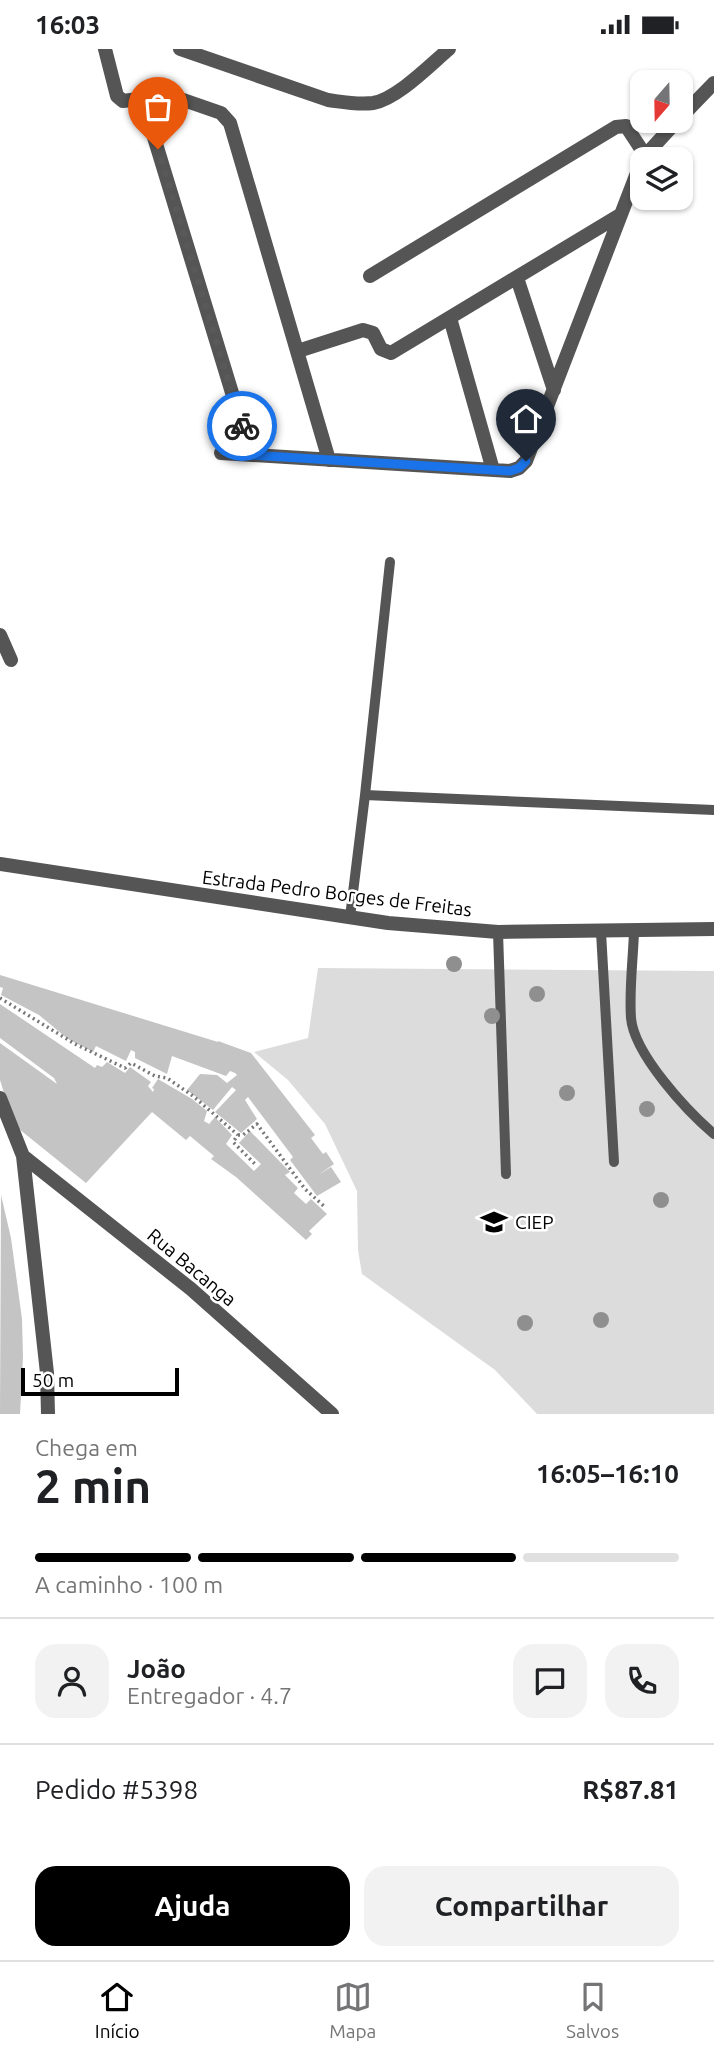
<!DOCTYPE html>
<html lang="pt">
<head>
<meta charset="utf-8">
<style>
	:root { --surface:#fff; --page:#f2f2f2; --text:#202124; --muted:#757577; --line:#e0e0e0; --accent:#000 }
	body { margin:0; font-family:Ubuntu,sans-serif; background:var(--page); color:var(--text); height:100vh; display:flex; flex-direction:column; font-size:26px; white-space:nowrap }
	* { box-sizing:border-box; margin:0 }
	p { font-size:23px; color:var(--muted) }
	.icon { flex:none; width:38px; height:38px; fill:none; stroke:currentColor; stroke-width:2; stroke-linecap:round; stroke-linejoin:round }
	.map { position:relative; height:1365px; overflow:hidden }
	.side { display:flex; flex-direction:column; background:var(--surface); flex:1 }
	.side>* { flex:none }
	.needle { width:46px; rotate:200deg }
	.fabs { position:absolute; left:630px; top:21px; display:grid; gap:14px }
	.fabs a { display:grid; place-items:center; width:63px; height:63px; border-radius:14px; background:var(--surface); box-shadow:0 2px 5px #0004; font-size:35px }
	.scale { position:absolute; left:21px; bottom:18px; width:158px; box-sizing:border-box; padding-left:7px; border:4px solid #000; border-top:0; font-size:19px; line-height:24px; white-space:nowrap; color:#000; -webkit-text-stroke:5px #fff; paint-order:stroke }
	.pin { position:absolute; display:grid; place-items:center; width:60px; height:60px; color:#fff; margin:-72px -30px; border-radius:50% 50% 50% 0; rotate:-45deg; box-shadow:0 0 7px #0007 }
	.pin .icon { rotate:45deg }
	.courier { position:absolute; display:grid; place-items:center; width:70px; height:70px; margin:-35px; border:5px solid #1a73e8; border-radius:50%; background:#fff; color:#222; box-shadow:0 2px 9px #0007 }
	.head em { font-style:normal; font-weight:700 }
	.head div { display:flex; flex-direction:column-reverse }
	.head { display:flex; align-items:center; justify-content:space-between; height:119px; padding:0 35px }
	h1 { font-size:46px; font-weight:700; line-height:52px }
	.bar { display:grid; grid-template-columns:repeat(4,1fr); gap:10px 7px; align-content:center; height:84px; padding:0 35px }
	.bar i { height:9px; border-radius:5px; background:var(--line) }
	.bar .selected { background:var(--accent) }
	.bar p { grid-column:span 4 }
	.line { display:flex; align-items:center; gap:18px; padding:0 35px; border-top:2px solid var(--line) }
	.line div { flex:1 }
	.round { display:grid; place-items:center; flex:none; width:74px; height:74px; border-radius:21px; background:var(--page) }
	.cta { display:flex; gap:14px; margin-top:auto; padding:14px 35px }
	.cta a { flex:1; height:80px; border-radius:21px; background:var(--accent); color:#fff; font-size:28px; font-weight:700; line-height:80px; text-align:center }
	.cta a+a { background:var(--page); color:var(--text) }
	.status { display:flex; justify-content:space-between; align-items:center; height:49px; padding:0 35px; background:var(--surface); direction:ltr }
	.status svg { height:19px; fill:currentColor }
	.tab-bar { display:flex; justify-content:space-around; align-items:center; height:98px; border-top:2px solid var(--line); background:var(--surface); font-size:19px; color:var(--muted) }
	.tab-bar a { display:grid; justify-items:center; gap:4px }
	.tab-bar .selected { color:var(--accent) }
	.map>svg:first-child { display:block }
</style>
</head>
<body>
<div class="status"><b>16:03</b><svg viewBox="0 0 49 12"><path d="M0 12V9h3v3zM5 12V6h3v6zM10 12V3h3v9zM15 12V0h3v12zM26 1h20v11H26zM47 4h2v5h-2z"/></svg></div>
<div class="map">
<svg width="714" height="1365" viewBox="0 0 714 1365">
	<rect width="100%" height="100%" fill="#fff"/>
	<!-- green -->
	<path fill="#dcdcdc" d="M318,919L714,922V1365H537L495,1321L362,1225L358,1201L357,1142L325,1075L288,1031L254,1003L308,989Z"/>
	<!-- building -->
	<path fill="#c4c4c4" d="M0,926L218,993V992L251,1004L315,1086L311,1089L323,1105L326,1103L334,1115L318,1126L331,1118L341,1133L317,1147L290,1111L293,1108L248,1048L245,1051L257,1070L241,1084L215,1063L236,1041L232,1038L213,1061L187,1041L200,1025L217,1026L227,1034L237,1026L235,1024L230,1022L226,1027L172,1007L167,1025L135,1009V1003L131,1001L126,1012L96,997L93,1003L68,990L39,966L1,946L3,939L0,938Z
		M0,955L95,1019L97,1016L102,1018L107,1013L125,1024L130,1018L151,1033L148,1037L153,1043L154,1040L152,1039L158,1030L192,1050L207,1062L204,1072L209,1075L215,1068L232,1086L226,1095L254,1122L261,1115L239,1094L250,1082L290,1123L285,1126L298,1139L294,1144L306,1155L311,1150L327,1165L309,1182L312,1185L306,1191L236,1128L211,1110L214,1107L190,1087L186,1091L152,1063L86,1134L14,1076L0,1031V994L57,1035L54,1029L0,989Z
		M1,1146L11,1189L22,1270L23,1308L20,1365H0Z"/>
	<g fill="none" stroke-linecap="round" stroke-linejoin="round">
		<!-- path -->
		<path stroke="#777" stroke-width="3.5" stroke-dasharray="2 3.5" stroke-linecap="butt" d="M0,949L75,995L125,1019L131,1014L155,1027L167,1029L193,1047L238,1086L233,1093L255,1115
			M238,1086H243L257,1075L305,1140L326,1159"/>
		<!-- service -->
		<path stroke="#555" stroke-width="10" d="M365,746L390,513
			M350,868L365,746L714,761
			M498,883L506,1125
			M601,883L614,1113
			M634,883C633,911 629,941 631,969C634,1005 687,1062 714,1085"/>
		<!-- minor -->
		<path stroke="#555" stroke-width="14" d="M105,0L117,47L123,52L169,46L221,64L230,74L329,411
			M180,0L328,51C343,53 358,56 373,54C397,50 430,16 449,0
			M142,49L251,406
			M681,68L714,34
			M642,110L677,72
			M370,227L616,78L626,77L645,106
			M517,229L554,341
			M450,269L493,421
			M298,302L363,281L373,284L381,300L391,304L620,166
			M221,404L510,422L519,419L526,412L642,111
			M0,586L11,611
			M0,815L388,874L498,883L714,880
			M0,1049L23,1107L47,1324L48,1365
			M23,1107L191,1240L332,1365"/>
	</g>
	<!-- trees -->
	<g fill="#8f8f8f">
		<circle cx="454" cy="915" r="8"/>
		<circle cx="537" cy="945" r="8"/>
		<circle cx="492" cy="967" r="8"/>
		<circle cx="567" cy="1044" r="8"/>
		<circle cx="647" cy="1060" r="8"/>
		<circle cx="661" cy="1151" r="8"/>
		<circle cx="601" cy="1271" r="8"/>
		<circle cx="525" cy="1274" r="8"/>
	</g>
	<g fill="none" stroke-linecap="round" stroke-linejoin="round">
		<!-- done -->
		<path stroke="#595959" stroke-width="7" stroke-dasharray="0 12.6" d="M158,100L242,377"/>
		<!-- route -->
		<path stroke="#1a73e8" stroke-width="9" d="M242,377L251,406L510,422L519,419L526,412"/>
	</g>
	<!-- icons -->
	<defs>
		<symbol id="school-bare" viewBox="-9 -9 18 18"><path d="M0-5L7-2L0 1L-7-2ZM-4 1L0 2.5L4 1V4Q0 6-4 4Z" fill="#000" stroke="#fff" stroke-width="2.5" paint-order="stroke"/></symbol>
	</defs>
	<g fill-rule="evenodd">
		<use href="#school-bare" x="475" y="1154" width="38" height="38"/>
	</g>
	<g text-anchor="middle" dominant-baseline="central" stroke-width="5" stroke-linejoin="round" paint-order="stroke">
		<!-- street labels -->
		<g font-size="19" fill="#000" stroke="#fff">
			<text transform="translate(337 844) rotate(7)">Estrada Pedro Borges de Freitas</text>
			<text transform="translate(192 1218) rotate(40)">Rua Bacanga</text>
		</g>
		<!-- poi labels -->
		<g font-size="19" fill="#000" stroke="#fff" text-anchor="start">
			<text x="515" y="1173">CIEP</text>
		</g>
	</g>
</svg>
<div class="fabs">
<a><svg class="needle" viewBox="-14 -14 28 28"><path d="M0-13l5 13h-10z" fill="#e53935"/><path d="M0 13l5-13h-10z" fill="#757577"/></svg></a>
<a><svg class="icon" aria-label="layers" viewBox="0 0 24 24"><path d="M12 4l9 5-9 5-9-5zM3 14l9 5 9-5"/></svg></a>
</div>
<div class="scale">50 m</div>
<div class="pin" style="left:158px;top:100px;background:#ea580c"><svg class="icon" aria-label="bag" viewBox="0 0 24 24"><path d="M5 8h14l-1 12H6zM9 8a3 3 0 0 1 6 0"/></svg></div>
<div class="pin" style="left:526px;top:412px;background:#1f2937"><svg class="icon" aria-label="home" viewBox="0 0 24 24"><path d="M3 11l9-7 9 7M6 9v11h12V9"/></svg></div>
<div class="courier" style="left:242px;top:377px"><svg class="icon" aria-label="bike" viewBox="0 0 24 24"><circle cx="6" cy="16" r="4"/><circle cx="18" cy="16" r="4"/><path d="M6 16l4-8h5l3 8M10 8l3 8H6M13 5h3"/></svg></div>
</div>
<section class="side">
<div class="head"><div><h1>2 min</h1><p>Chega em</p></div><em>16:05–16:10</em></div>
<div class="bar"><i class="selected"></i><i class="selected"></i><i class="selected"></i><i></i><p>A caminho · 100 m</p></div>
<div class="line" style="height:126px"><a class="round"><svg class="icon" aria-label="person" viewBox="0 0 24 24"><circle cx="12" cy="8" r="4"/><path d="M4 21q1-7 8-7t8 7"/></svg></a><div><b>João</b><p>Entregador · 4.7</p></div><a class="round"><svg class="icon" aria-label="chat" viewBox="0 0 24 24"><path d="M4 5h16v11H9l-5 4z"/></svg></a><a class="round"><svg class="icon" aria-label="phone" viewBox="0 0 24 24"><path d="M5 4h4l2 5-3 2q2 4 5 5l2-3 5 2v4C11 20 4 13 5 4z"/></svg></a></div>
<div class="line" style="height:91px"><div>Pedido #5398</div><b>R$87.81</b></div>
<div class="cta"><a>Ajuda</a><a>Compartilhar</a></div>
</section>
<nav class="tab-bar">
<a class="selected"><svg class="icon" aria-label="home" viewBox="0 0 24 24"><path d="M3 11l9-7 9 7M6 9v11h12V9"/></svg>Início</a>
<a><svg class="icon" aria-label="map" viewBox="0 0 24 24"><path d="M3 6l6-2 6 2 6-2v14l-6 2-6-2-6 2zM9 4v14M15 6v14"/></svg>Mapa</a>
<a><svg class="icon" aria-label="saved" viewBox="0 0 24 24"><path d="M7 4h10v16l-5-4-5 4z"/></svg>Salvos</a>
</nav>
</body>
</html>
